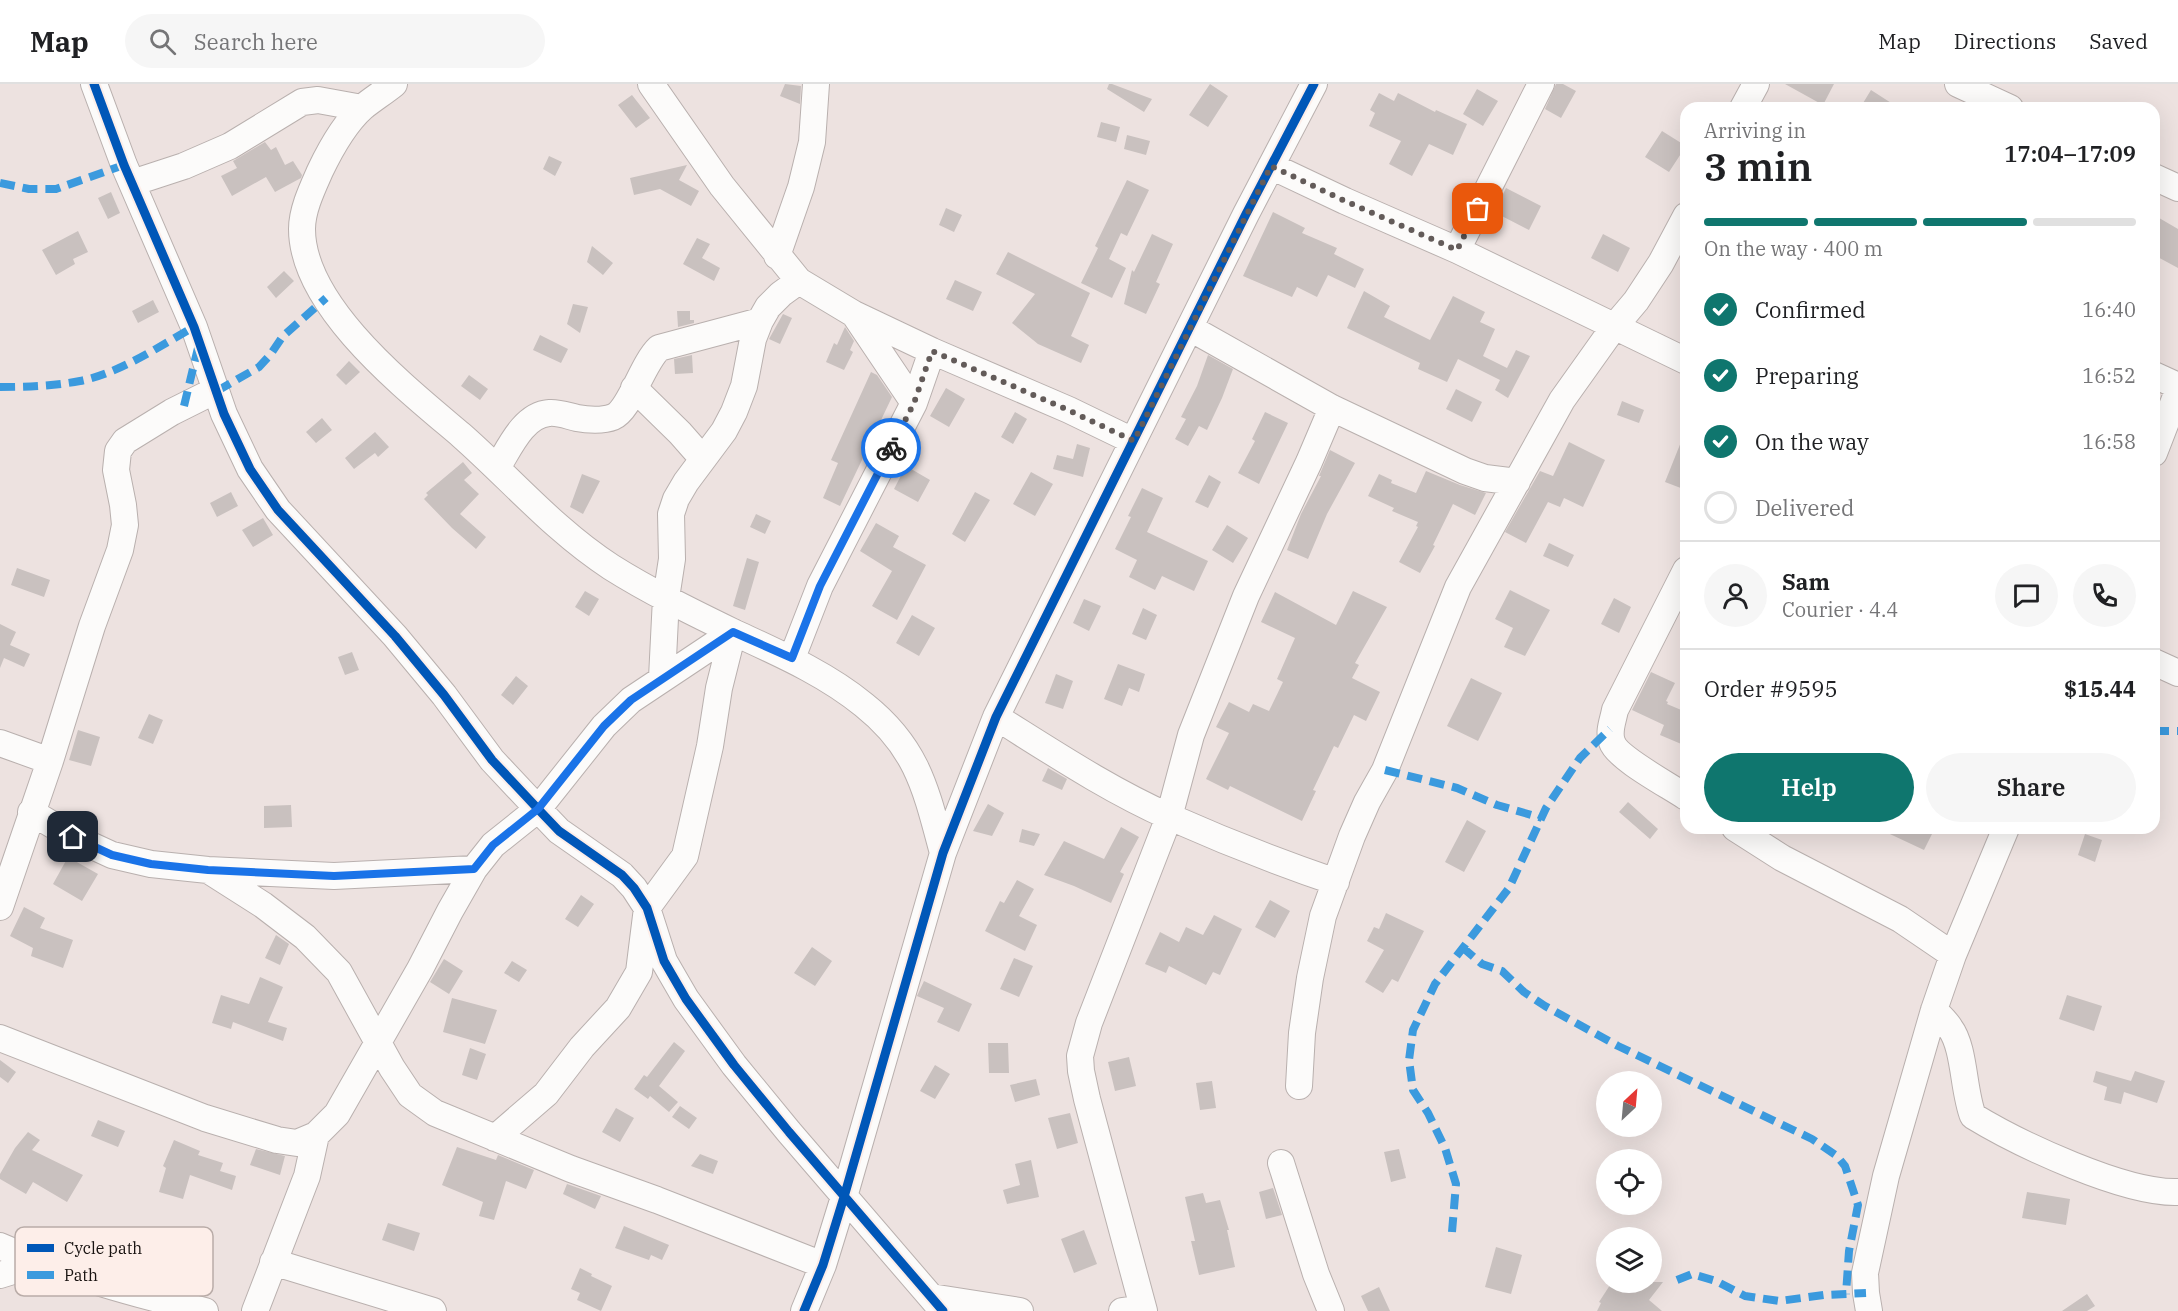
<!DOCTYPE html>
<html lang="en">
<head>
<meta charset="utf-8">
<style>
	:root { --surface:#fff; --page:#f6f6f6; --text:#202124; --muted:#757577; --line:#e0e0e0; --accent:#0f766e }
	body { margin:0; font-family:"IBM Plex Serif",serif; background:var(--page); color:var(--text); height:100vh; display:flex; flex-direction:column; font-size:22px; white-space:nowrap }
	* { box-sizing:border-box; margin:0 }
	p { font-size:20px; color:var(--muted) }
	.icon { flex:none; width:33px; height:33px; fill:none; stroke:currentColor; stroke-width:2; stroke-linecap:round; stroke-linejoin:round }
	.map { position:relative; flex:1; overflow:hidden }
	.drawer { position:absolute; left:1680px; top:18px; width:480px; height:732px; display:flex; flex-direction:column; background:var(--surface); border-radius:18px; box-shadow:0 6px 24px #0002 }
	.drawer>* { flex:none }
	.needle { width:39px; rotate:26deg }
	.tools { position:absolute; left:1596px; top:987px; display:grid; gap:12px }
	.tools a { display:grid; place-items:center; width:66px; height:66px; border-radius:50%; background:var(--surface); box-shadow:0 6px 24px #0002; font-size:30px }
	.pin { position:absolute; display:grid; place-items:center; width:51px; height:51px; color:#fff; margin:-26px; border-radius:12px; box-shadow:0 3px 9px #0006 }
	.courier { position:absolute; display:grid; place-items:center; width:60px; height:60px; margin:-30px; border:4px solid #1a73e8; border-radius:50%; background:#fff; color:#222; box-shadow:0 2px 8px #0007 }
	.head em { font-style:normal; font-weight:600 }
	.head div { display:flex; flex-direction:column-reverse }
	.head { display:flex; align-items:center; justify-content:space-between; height:102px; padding:0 24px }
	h1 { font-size:39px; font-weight:600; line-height:45px }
	.bar { display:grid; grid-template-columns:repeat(4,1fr); gap:9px 6px; align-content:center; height:72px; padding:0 24px }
	.bar i { height:8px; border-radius:4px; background:var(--line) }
	.bar .selected { background:var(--accent) }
	.bar p { grid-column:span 4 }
	.line { display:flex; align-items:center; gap:15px; padding:0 24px; border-top:2px solid var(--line) }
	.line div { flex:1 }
	.round { display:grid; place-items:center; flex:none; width:63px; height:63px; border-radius:32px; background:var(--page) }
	ol { padding:0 24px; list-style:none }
	li { display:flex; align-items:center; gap:18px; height:66px }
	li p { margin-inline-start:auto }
	li .icon { padding:6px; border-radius:50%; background:var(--accent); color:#fff; stroke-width:4 }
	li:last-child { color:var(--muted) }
	li i { width:33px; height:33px; border:3px solid var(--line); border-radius:50% }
	.primary-button { display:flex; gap:12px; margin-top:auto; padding:12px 24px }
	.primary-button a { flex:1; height:69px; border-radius:36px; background:var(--accent); color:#fff; font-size:24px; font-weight:600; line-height:69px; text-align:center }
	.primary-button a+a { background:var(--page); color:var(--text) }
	header { display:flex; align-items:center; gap:36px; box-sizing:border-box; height:84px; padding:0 30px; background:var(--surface); border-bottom:2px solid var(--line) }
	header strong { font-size:28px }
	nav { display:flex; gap:33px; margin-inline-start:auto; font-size:21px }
	.search { width:420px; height:54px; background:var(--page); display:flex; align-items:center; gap:15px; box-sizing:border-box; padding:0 21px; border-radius:33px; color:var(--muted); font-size:22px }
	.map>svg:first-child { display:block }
</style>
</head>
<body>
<header>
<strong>Map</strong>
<div class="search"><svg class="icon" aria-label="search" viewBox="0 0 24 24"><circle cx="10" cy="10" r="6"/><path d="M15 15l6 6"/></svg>Search here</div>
<nav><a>Map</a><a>Directions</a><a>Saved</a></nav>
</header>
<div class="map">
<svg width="2178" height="1227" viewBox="0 0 2178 1227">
	<rect width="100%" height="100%" fill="#ede2e0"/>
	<!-- building -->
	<path fill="#c9c1bf" d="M785,0L801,2L800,20L780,12Z
		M1109,0H1112L1152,15L1144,28L1107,5Z
		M1210,0L1228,12L1208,43L1189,31Z
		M1556,0H1563L1576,7L1561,34L1545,25Z
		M1785,0H1834L1823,21Z
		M1477,5L1498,17L1483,42L1463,30Z
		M1871,6L1899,24H1860Z
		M1379,9L1394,17L1398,9L1435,28L1436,26L1467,40L1453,71L1429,60L1412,92L1389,80L1401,57L1369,42L1375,29L1370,26Z
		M632,11L650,34L636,44L618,21Z
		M1101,38L1120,43L1116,58L1097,53Z
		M1662,47L1686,62L1669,88L1645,73Z
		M1127,51L1150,57L1146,71L1124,65Z
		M265,58L271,66L276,63L285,81L293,77L302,91L301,94L275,108L266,93L232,112L221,92L237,84L233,77Z
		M549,72L562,78L555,92L543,85Z
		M687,81L679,96L699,107L691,122L660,105L634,111L630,94Z
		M1127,96L1149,106L1127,152L1121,149L1109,175L1126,184L1112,214L1081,199L1098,164L1095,162Z
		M1506,104L1541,122L1529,146L1494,128Z
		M111,108L120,129L108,135L98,114Z
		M946,124L962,131L954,148L939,141Z
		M1273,128L1305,144L1302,149L1337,164L1334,170L1364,185L1355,204L1328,191L1317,213L1297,203L1292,213L1243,192Z
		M2154,131L2178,145V184L2154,171Z
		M78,147L88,168L73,175L75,180L56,191L42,166Z
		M1152,150L1173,160L1156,198L1160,200L1146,230L1124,220L1132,186L1134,188Z
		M1603,150L1630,164L1618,188L1591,174Z
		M697,154L710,160L702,174L720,184L714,197L683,180Z
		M592,162L613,179L603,191L587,178Z
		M1008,168L1090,209L1071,252L1089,261L1081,279L1038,260L1012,239L1035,210L996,190Z
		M284,187L294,197L276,214L267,203Z
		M955,196L982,208L973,227L946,215Z
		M1364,207L1390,222L1384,233L1430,256L1453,212L1485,228L1480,238L1495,245L1483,272L1507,284L1516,266L1530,272L1508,314L1495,306L1500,296L1458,275L1447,298L1418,285L1420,279L1347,244Z
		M153,216L159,228L138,239L132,227Z
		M573,220L588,223L580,249L567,240Z
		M677,227H690V236H694V239L678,243Z
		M783,230L792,234L780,260L769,255Z
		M845,243L854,257L850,266L853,268L844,286L826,278L834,259L837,261Z
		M540,251L568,265L561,279L533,266Z
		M692,271L693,289L675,290L674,275Z
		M1208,271L1233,285L1222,314L1207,346L1199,342L1188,362L1175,355L1186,335L1181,333L1197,302Z
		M349,277L360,288L346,301L336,291Z
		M871,288L877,291L892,313L840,422L823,414L838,379L831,376Z
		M469,291L488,305L480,316L461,302Z
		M946,304L965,315L949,343L930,332Z
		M1456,305L1482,318L1472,338L1446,325Z
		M1622,317L1644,326L1639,339L1617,331Z
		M1015,328L1027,335L1013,360L1001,353Z
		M1265,328L1288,339L1259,400L1238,389L1255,357L1252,355Z
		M322,334L332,346L316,359L306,348Z
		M375,348L389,363L378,373L375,369L354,385L345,374Z
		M1685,348H1686V406L1665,398Z
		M1569,358L1605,376L1583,423L1564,414L1560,423L1548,418L1526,459L1505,448L1540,387L1553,392Z
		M1077,360L1090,364L1083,393L1053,385L1057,371L1073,375Z
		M1330,366L1355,379L1327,430L1308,475L1287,466L1301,430L1321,392H1319Z
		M463,378L472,389L464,396L479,410L460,430L486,453L476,465L452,444L424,415L428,411L426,409Z
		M906,382L930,396L918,418L894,405Z
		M1426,387L1460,401L1486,409L1475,431L1453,420L1433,461L1435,462L1420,489L1399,478L1418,443L1416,442L1418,438L1392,427L1394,424L1368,412L1379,390L1392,396L1391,399L1416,409Z
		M1031,388L1053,400L1035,432L1013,420Z
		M582,390L600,397L583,430L570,423Z
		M1209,391L1221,398L1208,424L1195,418Z
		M1142,404L1163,414L1147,448L1208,477L1194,507L1162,492L1155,506L1129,493L1137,476L1115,465L1131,433L1128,432Z
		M231,408L238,422L217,433L210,419Z
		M975,408L990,416L965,458L952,450Z
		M756,430L771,437L765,450L750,443Z
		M263,434L273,451L253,463L242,446Z
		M876,439L899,452L893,463L926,481L897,536L872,522L892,487L860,467Z
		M1227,441L1248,454L1233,479L1212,466Z
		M1549,459L1574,471L1568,483L1543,472Z
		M747,474L759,478L745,526L733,522Z
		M17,484L50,496L44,513L11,501Z
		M1510,506L1550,526L1525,572L1504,563L1513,544L1495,535Z
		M585,507L599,515L589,532L575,523Z
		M1353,507L1387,523L1355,579L1359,581L1352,594L1380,608L1366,637L1354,631L1338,664L1334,662L1313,706L1316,707L1302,737L1230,702L1228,706L1206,695L1229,649L1216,643L1229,618L1249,628L1253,620L1269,627L1283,598L1277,595L1295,554L1261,538L1275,508L1336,541Z
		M1614,514L1631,523L1619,549L1601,540Z
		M1084,515L1101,522L1089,547L1073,539Z
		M1143,524L1157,531L1146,556L1132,550Z
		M912,531L935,544L919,572L896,559Z
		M0,540L16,548L10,561L30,570L24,583L4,574L0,584Z
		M352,568L359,586L345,591L338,573Z
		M1118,580L1145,590L1139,608L1129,604L1122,622L1104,615Z
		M1651,588L1675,599L1666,617L1668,618L1667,620L1686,628V662L1660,651L1664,641L1632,626Z
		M1056,590L1073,597L1063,625L1045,619Z
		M516,592L528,602L513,621L501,611Z
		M1471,594L1502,609L1478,657L1447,642Z
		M149,630L163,636L153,660L138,654Z
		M78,646L100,653L91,682L69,676Z
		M1048,684L1067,695L1062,706L1042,697Z
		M1628,718L1658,745L1650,755L1619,728Z
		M988,720L1004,729L992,752L973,747Z
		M291,721L292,743L264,744V722Z
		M1467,736L1486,747L1464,788L1445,778Z
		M1121,743L1139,753L1120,788L1124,790L1111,819L1074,802L1044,791L1064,757L1104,775Z
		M1877,744H1935L1924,766Z
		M1022,745L1040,750L1034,762L1019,758Z
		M2085,750L2102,756L2095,778L2078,771Z
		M68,773L98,790L82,817L53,800Z
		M1017,796L1034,805L1019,832L1037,841L1025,867L985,847L1000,817L1004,819Z
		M581,811L594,820L578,843L565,835Z
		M1270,816L1290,827L1275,854L1255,843Z
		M24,823L45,834L40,844L73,856L63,884L31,872L33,864L10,852Z
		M1386,829L1424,847L1398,898L1392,895L1383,909L1365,898L1384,866L1367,857L1374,843L1379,845Z
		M1214,831L1242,845L1220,891L1213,888L1206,901L1169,882L1166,889L1145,880L1160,848L1179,858L1186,843L1203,851Z
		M276,851L289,860L280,881L265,874Z
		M812,863L832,877L815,902L794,889Z
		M1014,874L1033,882L1019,913L1000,905Z
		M444,875L463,887L449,910L430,898Z
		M512,877L527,886L519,898L504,889Z
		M260,893L283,903L268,938L287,944L283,957L233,938L231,945L212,939L221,911L249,920Z
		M924,897L972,920L959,948L937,938L944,924L917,912Z
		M2067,911L2102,922L2094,947L2059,935Z
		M452,914L497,926L485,960L443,948Z
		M674,958L685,967L659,1002L678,1018L669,1028L650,1012L648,1015L634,1005L644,991L647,993Z
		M988,959H1008L1009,989H989Z
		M470,964L486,970L477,996L462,991Z
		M1129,973L1136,1002L1115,1007L1108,978Z
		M0,976L16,988L8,999L0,993Z
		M935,981L950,990L935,1015L920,1007Z
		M2096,987L2131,997L2135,987L2165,997L2157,1019L2124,1008L2121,1020L2104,1016L2107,1003L2093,998Z
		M1036,995L1040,1011L1015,1018L1010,1001Z
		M1212,997L1216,1024L1200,1026L1196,999Z
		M680,1022L697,1034L689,1045L672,1033Z
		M616,1024L634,1034L620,1058L602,1048Z
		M1070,1029L1078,1059L1057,1065L1048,1034Z
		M98,1036L125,1047L118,1063L91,1052Z
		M28,1048L40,1056L32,1066L83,1091L67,1118L33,1098L26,1110L0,1095V1090L15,1064Z
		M174,1056L200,1067L198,1071L223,1079L220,1087L236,1092L232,1106L190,1091L183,1115L159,1108L166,1084L163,1082Z
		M457,1063L496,1076L498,1071L534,1086L526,1105L506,1097L494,1136L479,1132L483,1118L442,1101Z
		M256,1065L285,1072L280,1091L250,1081Z
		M1399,1065L1406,1094L1391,1098L1384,1068Z
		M700,1070L718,1077L713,1090L691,1082Z
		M1031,1076L1039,1113L1007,1120L1003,1106L1020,1101L1015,1080Z
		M567,1100L601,1112L595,1125L563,1110Z
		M1273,1104L1282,1131L1266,1135L1259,1108Z
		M2027,1108L2070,1115L2066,1141L2022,1134Z
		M1203,1109L1206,1119L1220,1116L1229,1146H1227L1235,1183L1199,1191L1191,1157H1195L1185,1113Z
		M388,1139L420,1149L414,1167L382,1156Z
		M624,1142L669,1161L662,1176L651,1171L649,1176L615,1164Z
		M1084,1146L1097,1180L1074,1189L1061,1155Z
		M1496,1163L1522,1171L1511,1210L1485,1203Z
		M580,1184L592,1190L591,1192L612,1202L601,1227L577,1216L580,1209L571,1205Z
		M1612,1198H1663L1649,1216L1662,1227H1597L1601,1219L1599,1218Z
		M1379,1203L1390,1227H1368L1361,1212Z
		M2087,1210L2095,1222L2087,1227H2062Z"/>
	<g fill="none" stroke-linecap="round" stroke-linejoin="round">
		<defs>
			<path id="minor" d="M94,0L124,81L194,243L224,330L250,385L278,426L395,552L444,611L492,676L538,725L559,747L622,791L634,804L647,824L664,877L686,915L734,981L789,1048L943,1227
				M394,0C384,8 373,15 363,23C345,39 330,66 320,87C312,105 302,126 302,145C302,223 407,305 461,351C511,395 554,446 611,483C649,507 692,528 733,548C778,569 825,589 864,621C918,664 926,706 943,769
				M651,0L722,102L799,197L854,230L932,267L1069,326L1133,357
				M1958,0L2010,24
				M1743,24L1756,0
				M1271,82L1345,117L1457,166L1686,277
				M2154,93L2178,104
				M132,99L184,82L230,62L302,18L318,16L362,24
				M1457,166L1541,0
				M777,172L801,103L812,58L816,0
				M1190,244L1332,324L1465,387L1485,394L1517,398
				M2154,291L2178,302
				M634,304L680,349L702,374
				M914,319L932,267
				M2154,369L2178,307
				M497,384C509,365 523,331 549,329C558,328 568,332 577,334C587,336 603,337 613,333C630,326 642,280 659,264L760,237
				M1686,486L1615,626C1613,637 1608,647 1612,658C1617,674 1670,702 1686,713
				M792,574L820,502L914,319L854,230
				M2154,578L2178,589
				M662,594L666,514L672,475L671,430L676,415L686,398L724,347L734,328L744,302L753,255L760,237L768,223L781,210L799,197
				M996,633C1052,668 1109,706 1170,733C1224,757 1280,779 1336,798
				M0,659L50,677
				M31,728L73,753L112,771L151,780L208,786L334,792L474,785
				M1735,744L1782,774L1900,835L1953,871
				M208,786L263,821L305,853L339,888L392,984L410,1011L435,1029L571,1085L657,1116L823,1181
				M0,823L50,677L92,542L120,466L125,441L123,421L116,386L118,367L125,357L172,328L216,306
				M1934,926C1939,931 1946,937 1950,944C1965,964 1963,1007 1973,1032C2019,1060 2125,1110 2178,1108
				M0,954L205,1034L277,1056L297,1059L316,1051L337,1030L420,885L450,827L474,785L493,761L538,725L604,642L631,616L733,548
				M1299,1002L1302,949L1310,894L1323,832L1352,752L1367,718L1385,686L1458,503L1562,316L1614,243L1636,217L1661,179L1686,132
				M495,1054L546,1010L582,963L618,924L639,888L647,824L685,772L710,662L719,604L733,548
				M1281,1079L1316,1190L1331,1227
				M0,1162C65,1191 136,1210 205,1227
				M273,1178L433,1227
				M0,1191L42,1178
				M931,1213L1020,1227
				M255,1227L307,1092L316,1051
				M804,1227L823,1181L844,1113L943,769L996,633L1246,130L1314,0
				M1122,1227L1143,1224
				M1144,1227L1087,1015L1081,987L1080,972L1089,939L1169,733L1191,651L1246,512L1309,378L1332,324
				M1869,1227L1866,1209L1865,1189L1886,1092L1934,926L1953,871L2006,744"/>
		</defs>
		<!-- minor casing -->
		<use href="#minor" stroke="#b9b0ae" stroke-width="28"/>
		<!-- minor -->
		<use href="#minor" stroke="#fcfbfa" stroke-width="26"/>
		<!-- quiet -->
		<path stroke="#3b9ade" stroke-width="8" stroke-dasharray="15 8" stroke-linecap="butt" d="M0,99L29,105H56L124,81
			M0,303C27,303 53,302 80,297C120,289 158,263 194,243
			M217,307L259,283L270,271L283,252L326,214
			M184,322L198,264
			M2154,647H2178
			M1385,686L1457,704L1497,721L1542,734
			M1462,863L1482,880L1502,887L1524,908L1545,922L1618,962L1812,1055L1837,1072L1845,1082L1858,1121L1849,1167L1846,1210
			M1452,1148L1456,1100L1445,1064L1428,1029L1413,1006L1409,976L1413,946L1435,900L1509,804L1546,724L1580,674L1610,645
			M1677,1196L1692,1190L1716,1197L1745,1212L1779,1217L1824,1211L1866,1209"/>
		<defs>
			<path id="cycleway" d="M94,0L124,81L194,243L224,330L250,385L278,426L395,552L444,611L492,676L538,725L559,747L622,791L634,804L647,824L664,877L686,915L734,981L789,1048L943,1227
				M804,1227L823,1181L844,1113L943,769L996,633L1246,130L1314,0"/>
		</defs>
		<!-- cycleway casing -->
		<use href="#cycleway" stroke="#fdeee9" stroke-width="13"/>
		<!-- cycleway -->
		<use href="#cycleway" stroke="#0057b8" stroke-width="9"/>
	</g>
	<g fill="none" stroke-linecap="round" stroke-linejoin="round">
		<!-- done -->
		<path stroke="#635b59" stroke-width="6" stroke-dasharray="0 10.8" d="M891,364L914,319L932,267L1068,326L1134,357L1271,82L1345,117L1457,166L1478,125"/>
		<!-- route -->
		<path stroke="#1a73e8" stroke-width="8" d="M73,753L112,771L151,780L208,786L334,792L474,785L493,761L538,725L604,642L631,616L733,548L792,574L820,502L891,364"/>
	</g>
	<!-- legend -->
	<rect x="15" y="1143" width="198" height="69" rx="9" fill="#fdeee9" stroke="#b9aca8" stroke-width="1.5"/>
	<rect x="27" y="1160" width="27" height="8" fill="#0057b8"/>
	<rect x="27" y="1187" width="27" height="8" fill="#3b9ade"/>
	<g font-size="16" fill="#191311">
		<text x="64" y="1170">Cycle path</text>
		<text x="64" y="1197">Path</text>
	</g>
</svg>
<div class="tools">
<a><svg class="needle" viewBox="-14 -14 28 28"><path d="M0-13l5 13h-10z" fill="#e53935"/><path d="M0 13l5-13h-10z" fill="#757577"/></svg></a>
<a><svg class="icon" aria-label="locate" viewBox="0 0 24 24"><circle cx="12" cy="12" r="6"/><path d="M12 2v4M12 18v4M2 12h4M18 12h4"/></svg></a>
<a><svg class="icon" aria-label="layers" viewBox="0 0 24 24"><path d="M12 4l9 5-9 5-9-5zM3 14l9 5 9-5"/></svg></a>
</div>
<div class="pin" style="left:1478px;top:125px;background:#ea580c"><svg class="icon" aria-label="bag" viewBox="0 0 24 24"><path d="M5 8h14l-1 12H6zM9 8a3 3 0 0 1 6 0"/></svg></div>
<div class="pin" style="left:73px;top:753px;background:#1f2937"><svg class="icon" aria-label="home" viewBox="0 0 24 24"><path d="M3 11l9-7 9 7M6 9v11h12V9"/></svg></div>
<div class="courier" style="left:891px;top:364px"><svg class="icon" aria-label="bike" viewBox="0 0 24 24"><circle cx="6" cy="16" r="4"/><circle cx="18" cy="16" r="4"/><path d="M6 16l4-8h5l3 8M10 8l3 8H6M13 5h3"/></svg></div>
<section class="drawer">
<div class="head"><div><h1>3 min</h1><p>Arriving in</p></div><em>17:04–17:09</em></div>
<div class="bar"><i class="selected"></i><i class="selected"></i><i class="selected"></i><i></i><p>On the way · 400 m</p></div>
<ol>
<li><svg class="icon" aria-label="check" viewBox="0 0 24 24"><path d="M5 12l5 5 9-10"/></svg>Confirmed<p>16:40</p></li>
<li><svg class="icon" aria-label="check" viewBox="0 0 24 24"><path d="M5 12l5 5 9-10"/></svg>Preparing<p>16:52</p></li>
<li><svg class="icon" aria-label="check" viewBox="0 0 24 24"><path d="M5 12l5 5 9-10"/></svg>On the way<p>16:58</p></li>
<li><i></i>Delivered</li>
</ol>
<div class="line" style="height:108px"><a class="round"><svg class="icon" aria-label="person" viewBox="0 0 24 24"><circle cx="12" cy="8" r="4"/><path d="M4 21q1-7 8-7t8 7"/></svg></a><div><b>Sam</b><p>Courier · 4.4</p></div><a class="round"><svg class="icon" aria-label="chat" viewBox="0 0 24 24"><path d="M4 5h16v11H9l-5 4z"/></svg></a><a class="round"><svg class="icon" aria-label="phone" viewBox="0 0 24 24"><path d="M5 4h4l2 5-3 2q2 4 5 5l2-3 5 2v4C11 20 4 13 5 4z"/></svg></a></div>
<div class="line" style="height:78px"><div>Order #9595</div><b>$15.44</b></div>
<div class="primary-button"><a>Help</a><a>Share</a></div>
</section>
</div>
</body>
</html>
